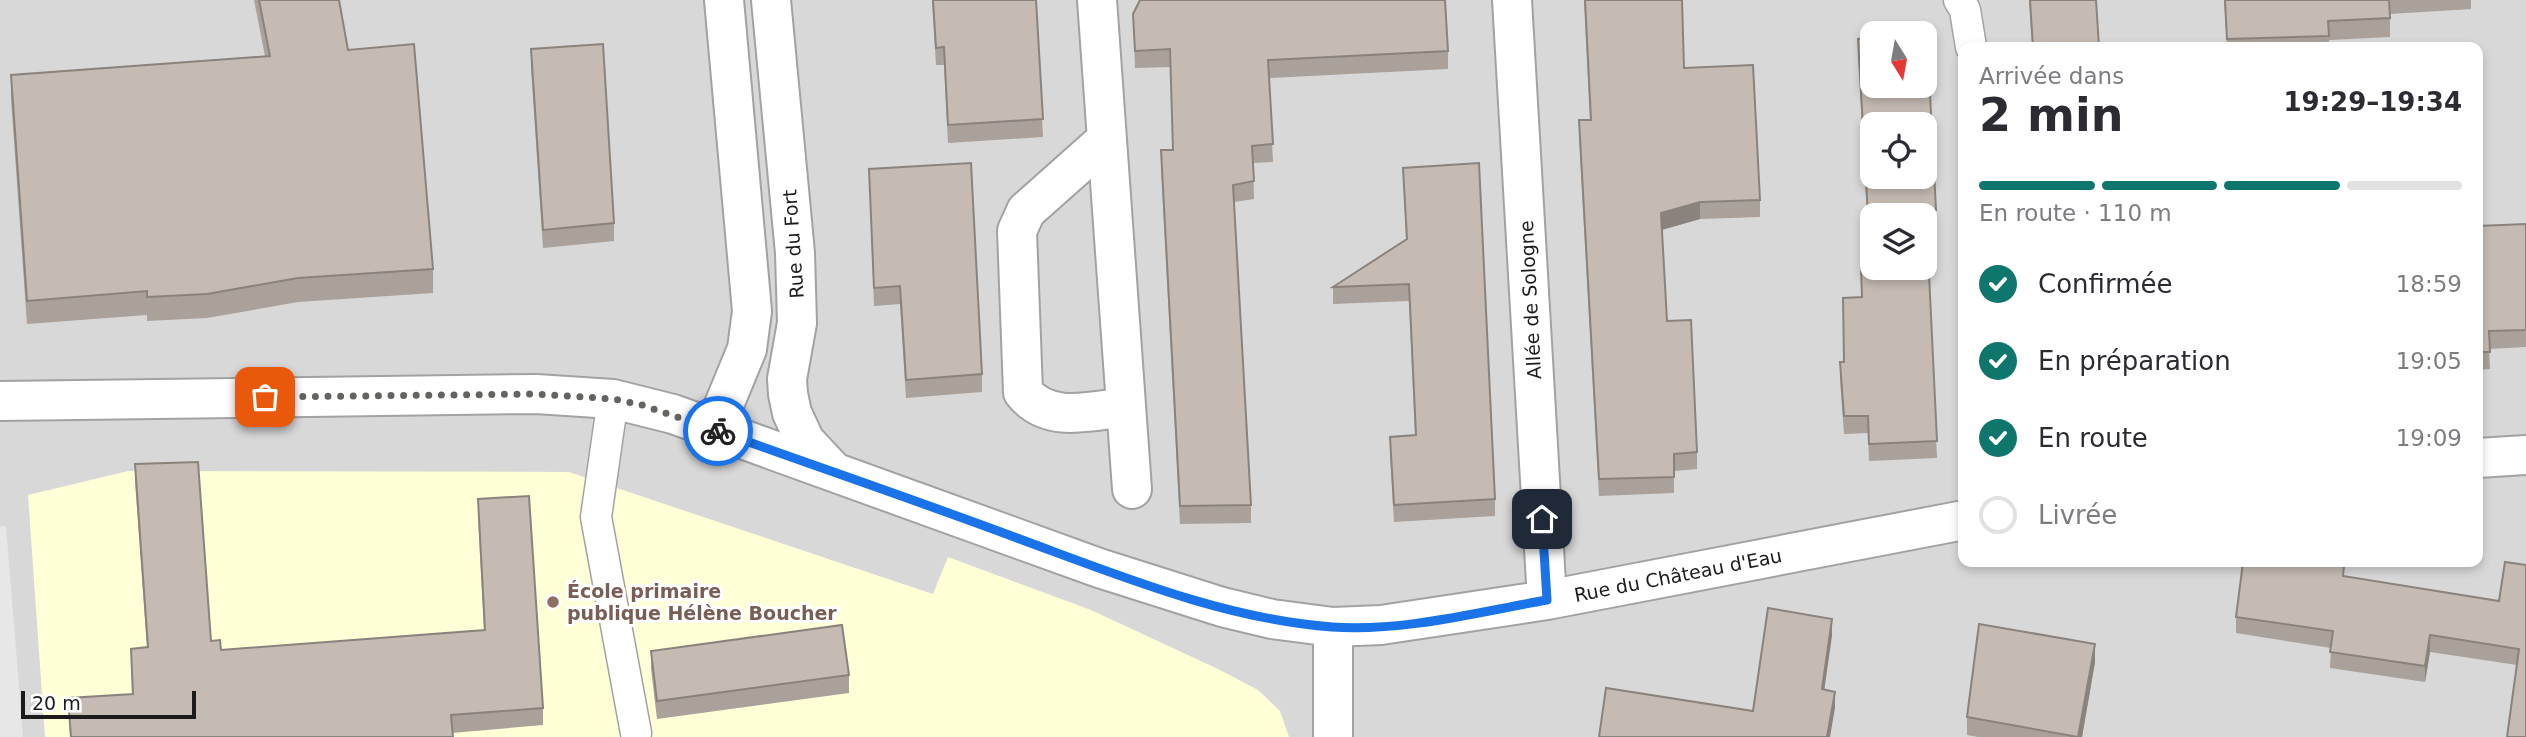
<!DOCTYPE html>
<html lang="fr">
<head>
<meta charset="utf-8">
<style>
	:root { --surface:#fff; --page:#f7f7f7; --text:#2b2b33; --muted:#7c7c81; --line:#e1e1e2; --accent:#0f766e }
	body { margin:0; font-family:"DejaVu Sans",sans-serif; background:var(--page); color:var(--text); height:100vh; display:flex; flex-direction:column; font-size:26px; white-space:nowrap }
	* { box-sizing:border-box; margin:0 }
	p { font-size:23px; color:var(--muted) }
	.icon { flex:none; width:38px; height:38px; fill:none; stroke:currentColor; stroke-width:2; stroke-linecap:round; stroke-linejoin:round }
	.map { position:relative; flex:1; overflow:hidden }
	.panel { position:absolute; left:1958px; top:42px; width:525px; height:525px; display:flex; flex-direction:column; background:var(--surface); border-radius:14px; box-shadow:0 4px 10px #0003 }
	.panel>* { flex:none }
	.needle { width:46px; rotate:169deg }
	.fabs { position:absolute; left:1860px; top:21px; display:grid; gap:14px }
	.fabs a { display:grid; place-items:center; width:77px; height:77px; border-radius:14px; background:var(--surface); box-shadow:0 4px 10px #0003; font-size:35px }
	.scale { position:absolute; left:21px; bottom:18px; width:175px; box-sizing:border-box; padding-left:7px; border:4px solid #1b1b1b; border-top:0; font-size:19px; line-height:24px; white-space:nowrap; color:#1b1b1b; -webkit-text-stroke:5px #fff; paint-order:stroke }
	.pin { position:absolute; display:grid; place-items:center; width:60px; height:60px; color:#fff; margin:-30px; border-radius:14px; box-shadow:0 4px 10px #0006 }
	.courier { position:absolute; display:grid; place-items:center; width:70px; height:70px; margin:-35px; border:5px solid #1a73e8; border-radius:50%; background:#fff; color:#222; box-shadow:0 2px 9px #0007 }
	.overview em { font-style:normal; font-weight:600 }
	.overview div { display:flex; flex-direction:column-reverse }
	.overview { display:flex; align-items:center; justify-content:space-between; height:119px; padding:0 21px }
	h1 { font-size:46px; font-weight:600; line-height:52px }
	.bar { display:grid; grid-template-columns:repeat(4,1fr); gap:10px 7px; align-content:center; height:84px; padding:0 21px }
	.bar i { height:9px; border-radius:5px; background:var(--line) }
	.bar .current { background:var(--accent) }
	.bar p { grid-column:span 4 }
	ol { padding:0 21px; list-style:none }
	li { display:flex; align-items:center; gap:21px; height:77px }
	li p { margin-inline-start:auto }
	li .icon { padding:7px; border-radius:50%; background:var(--accent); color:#fff; stroke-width:4 }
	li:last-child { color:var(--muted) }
	li i { width:38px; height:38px; border:4px solid var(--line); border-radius:50% }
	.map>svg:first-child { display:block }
</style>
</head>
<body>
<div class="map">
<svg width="2526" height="737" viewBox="0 0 2526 737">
	<rect width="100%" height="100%" fill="#ede9df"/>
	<!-- residential -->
	<path fill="#d9d8d8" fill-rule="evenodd" d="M0,0H2526V737H0ZM1872,33H1925V86H1872ZM1964,47H2478V562H1964ZM1872,124H1925V177H1872ZM1872,215H1925V268H1872Z"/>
	<!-- education -->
	<path fill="#feffd7" d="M128,471L569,472L933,594L948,557L1091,610L1220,670L1258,690L1280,711L1289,737H45L28,495Z"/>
	<!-- parking -->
	<path fill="#e7e7e7" d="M6,526L23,737H0V527Z"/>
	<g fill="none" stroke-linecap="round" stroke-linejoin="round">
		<defs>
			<path id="service" d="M1959,0L1965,10L1971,47
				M613,399L596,517L636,733"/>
			<path id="minor" d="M771,0L795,253L797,323L787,379L788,394L792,413L805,441L833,471
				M1097,0L1132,489
				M1512,0L1547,600
				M1107,139L1026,211L1017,231L1023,392C1048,424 1091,411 1126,407
				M0,401L536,394L613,399L673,414L1099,568L1222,607L1272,619L1333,627L1381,625L1547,600L1964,520
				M714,429L747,349L752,311L724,0
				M2478,458L2526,455
				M1333,737V627"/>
		</defs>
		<!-- service casing -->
		<use href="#service" stroke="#a2a2a2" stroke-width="33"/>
		<!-- minor casing -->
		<use href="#minor" stroke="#a2a2a2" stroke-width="42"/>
		<!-- service -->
		<use href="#service" stroke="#fff" stroke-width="30"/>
		<!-- minor -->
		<use href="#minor" stroke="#fff" stroke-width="38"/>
	</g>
	<!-- wall -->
	<path fill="#a9a19a" d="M254,0H339L348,50L433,269V293L298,302L207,318L147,321V315L27,324L11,99V75L265,56Z
		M932,0H1036L1043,137L948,143L944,65H936Z
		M1584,0H1682L1684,68L1760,200V217L1700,219L1662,230L1667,321L1697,452V469L1674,471V493L1599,496L1579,137V120H1590Z
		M2029,0H2096L2099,47H2032Z
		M2224,0H2471V9L2390,14V37L2329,40V47H2227Z
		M1133,14L1448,51V69L1269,78L1273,162L1253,163L1254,199L1234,202L1251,505V523L1180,524L1161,168V150H1173L1170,67L1135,68Z
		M1858,39L1936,210V227L1927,228L1937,458L1869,461L1868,433L1844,434L1840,379V362H1844L1861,297V268H1870L1858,56Z
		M531,49L614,223V241L543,248L531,67Z
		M1403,168L1495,499V516L1394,522L1390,454V437L1415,435L1409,301L1333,304V287L1406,240Z
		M869,169L982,374V392L906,398L900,304L874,306Z
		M2526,224V347L2489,349L2490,369L2478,370V226Z
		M135,464L211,641L221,650L484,630L478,516V499L543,708V725L452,733L453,737H70L68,698L132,694L131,649L147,648L135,481Z
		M2526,565V737L2517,665L2430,652L2425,682L2330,668L2331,648L2236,633V617L2344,576L2499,601Z
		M651,651L849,675V693L657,719L651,669Z
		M2095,662L2082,737H1978L1967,735V717Z"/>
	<!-- shaded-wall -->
	<path fill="#8a837d" d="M1700,202V219L1661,230V213Z
		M1832,619V636L1822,706V689Z
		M2430,635V652L2425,682V666Z
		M2095,644V662L2082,737H2078Z
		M1835,692V708L1830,737H1827Z"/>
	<!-- building -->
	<path fill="#c5bbb3" stroke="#8a837d" stroke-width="2" fill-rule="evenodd" d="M259,0H339L348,50L414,44L433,269L298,278L207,294L147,297V291L27,301L11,75L270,56Z
		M933,0H1036L1043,119L948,125L944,47L936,48Z
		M1140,0H1445L1448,51L1268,60L1273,144L1252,146L1254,181L1233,185L1251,505L1180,506L1161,150H1173L1170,49L1135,51L1133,14Z
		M1585,0H1682L1684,68L1753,65L1760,200L1700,202L1661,213L1667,321L1691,320L1697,452L1674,454V477L1599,479L1579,120H1591Z
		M2030,0H2096L2099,47H2033Z
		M2225,0H2389L2390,18L2328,21L2329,36L2227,39Z
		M1925,36H1927L1936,210L1926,211L1937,441L1869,444L1868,416H1844L1840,362H1844L1843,298L1862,297L1861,268H1871L1858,39L1872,38V86H1925ZM1872,124H1925V177H1872ZM1872,215H1925V268H1872Z
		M603,44L614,223L543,230L531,49Z
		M971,163L982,374L906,380L900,286L874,288L869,169Z
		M1479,163L1495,499L1394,505L1390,437L1416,435L1409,284L1333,287L1407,239L1403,168Z
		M2526,224V330L2489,331L2490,352H2478V226Z
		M198,462L211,641L220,640L221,650L485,630L478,499L529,496L543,708L451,715L453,737H71L68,698L133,694L131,649L148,647L135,464Z
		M2243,562H2314L2344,566L2343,576L2499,601L2505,562L2526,565V737H2507L2519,649L2430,635L2425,666L2330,652L2333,631L2236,617Z
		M1768,608L1832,619L1822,689L1835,692L1827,737H1599L1606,688L1753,711Z
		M1979,624L2095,644L2078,737L1967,717Z
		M842,625L849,675L657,701L651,651Z"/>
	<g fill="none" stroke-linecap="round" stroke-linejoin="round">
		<!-- done -->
		<path stroke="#646360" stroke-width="7" stroke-dasharray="0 12.6" d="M265,397L536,394L614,399L642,405L718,431"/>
		<!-- route -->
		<path stroke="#1a73e8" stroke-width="9" d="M718,431C818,467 918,501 1017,538C1118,575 1224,619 1332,627C1403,632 1478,612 1547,600L1542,519"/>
	</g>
	<!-- markers -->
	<circle fill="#8d6e63" stroke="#fff" stroke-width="2.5" cx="553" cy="602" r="7"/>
	<g text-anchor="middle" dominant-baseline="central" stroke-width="6" stroke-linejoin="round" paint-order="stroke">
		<!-- street labels -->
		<g font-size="19" fill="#1b1b1b" stroke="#fff">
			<text transform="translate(793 244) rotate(-94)">Rue du Fort</text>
			<text transform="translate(1530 300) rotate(-93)">Allée de Sologne</text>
			<text transform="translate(1678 575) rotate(-11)">Rue du Château d'Eau</text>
		</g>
		<!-- education labels -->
		<g font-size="19" font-weight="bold" fill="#785e54" stroke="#fff" text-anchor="start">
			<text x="567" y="591">École primaire<tspan x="567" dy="22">publique Hélène Boucher</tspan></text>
		</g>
	</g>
</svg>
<div class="fabs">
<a><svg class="needle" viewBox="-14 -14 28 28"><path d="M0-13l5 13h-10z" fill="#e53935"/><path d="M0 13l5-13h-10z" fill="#7c7c81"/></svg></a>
<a><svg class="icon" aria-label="locate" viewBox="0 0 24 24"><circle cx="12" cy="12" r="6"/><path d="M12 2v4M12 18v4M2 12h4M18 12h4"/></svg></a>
<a><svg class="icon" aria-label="layers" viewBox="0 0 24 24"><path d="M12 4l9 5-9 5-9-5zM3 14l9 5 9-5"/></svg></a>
</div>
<div class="scale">20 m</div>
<div class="pin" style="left:265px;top:397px;background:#ea580c"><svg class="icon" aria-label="bag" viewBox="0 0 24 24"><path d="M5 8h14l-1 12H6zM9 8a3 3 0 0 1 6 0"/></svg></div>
<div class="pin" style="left:1542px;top:519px;background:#1f2937"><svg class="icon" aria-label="home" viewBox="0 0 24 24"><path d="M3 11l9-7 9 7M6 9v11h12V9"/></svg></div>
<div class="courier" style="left:718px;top:431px"><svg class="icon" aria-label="bike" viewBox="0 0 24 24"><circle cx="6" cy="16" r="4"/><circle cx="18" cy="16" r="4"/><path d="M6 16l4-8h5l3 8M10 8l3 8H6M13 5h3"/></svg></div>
<section class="panel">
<div class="overview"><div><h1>2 min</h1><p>Arrivée dans</p></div><em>19:29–19:34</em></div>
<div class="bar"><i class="current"></i><i class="current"></i><i class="current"></i><i></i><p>En route · 110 m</p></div>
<ol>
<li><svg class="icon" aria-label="check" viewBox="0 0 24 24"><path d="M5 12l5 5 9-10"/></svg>Confirmée<p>18:59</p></li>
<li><svg class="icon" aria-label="check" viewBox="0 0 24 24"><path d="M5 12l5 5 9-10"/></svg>En préparation<p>19:05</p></li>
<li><svg class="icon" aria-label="check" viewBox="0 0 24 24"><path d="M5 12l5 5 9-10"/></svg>En route<p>19:09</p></li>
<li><i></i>Livrée</li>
</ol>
</section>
</div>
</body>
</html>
